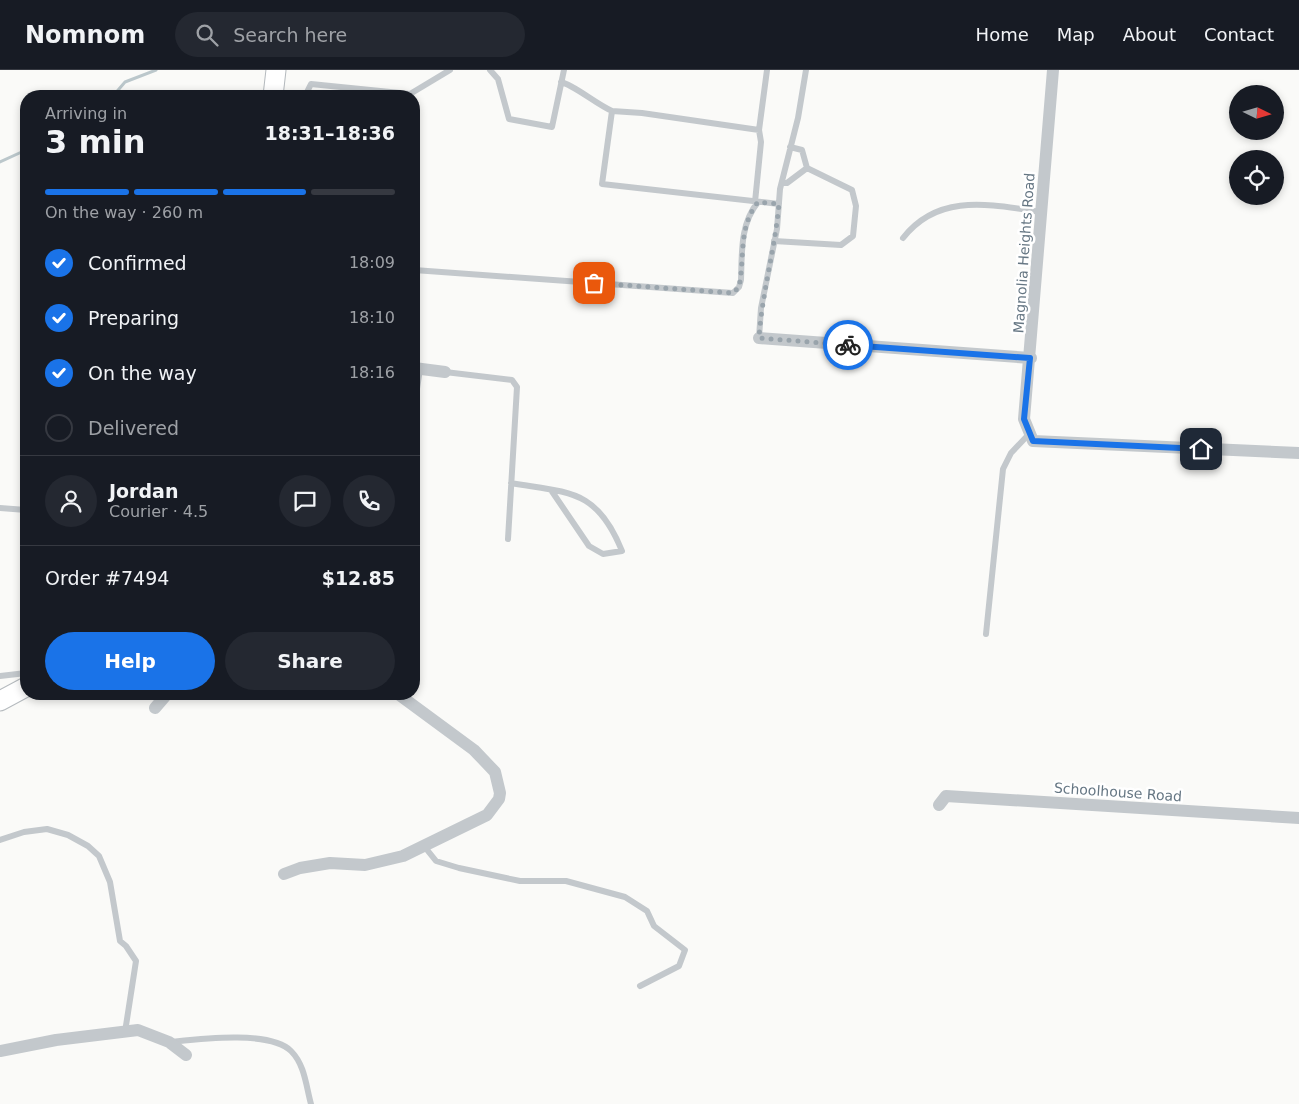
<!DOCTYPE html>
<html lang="en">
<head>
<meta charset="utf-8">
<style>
	:root { --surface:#171b24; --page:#242831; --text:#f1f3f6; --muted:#9ea1a6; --line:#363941; --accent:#1a73e8 }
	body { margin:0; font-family:"DejaVu Sans",sans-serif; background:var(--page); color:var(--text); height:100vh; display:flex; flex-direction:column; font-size:19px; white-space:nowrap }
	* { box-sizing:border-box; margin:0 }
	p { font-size:16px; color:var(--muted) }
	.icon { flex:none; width:28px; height:28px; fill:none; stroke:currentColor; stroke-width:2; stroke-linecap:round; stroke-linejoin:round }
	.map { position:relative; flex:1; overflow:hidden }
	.panel { position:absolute; left:20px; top:20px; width:400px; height:610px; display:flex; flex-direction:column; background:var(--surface); border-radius:20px; box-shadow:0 2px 8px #0003 }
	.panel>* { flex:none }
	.needle { width:32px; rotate:95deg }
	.controls { position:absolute; left:1229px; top:15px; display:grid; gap:10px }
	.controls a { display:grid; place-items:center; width:55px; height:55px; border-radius:50%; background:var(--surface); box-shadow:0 2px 8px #0003; font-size:25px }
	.pin { position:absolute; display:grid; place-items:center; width:42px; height:42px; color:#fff; margin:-21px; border-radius:10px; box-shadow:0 2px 8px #0006 }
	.courier { position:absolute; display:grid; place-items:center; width:50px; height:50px; margin:-25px; border:4px solid #1a73e8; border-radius:50%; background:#fff; color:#222; box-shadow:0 1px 6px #0007 }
	.overview em { font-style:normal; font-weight:600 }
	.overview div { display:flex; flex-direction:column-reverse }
	.overview { display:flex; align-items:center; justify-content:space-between; height:85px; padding:0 25px }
	h1 { font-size:32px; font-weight:600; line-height:38px }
	.bar { display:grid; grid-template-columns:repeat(4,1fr); gap:8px 5px; align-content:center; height:60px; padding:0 25px }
	.bar i { height:6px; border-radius:4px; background:var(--line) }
	.bar .active { background:var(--accent) }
	.bar p { grid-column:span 4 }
	.line { display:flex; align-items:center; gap:12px; padding:0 25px; border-top:1px solid var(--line) }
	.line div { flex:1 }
	.round { display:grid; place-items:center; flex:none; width:52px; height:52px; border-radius:26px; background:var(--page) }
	ol { padding:0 25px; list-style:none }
	li { display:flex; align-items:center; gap:15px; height:55px }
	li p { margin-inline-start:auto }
	li .icon { padding:5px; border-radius:50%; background:var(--accent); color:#fff; stroke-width:4 }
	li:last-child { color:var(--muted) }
	li i { width:28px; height:28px; border:2px solid var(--line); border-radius:50% }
	.action { display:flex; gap:10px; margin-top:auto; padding:10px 25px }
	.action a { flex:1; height:58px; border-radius:30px; background:var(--accent); color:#fff; font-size:20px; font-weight:600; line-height:58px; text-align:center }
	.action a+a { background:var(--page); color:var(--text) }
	header { display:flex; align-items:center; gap:30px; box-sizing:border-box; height:70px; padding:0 25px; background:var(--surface); border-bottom:1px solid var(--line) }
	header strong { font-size:24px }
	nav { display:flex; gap:28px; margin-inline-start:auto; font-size:18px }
	.search { width:350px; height:45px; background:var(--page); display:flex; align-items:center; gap:12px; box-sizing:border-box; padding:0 18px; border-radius:28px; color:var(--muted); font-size:19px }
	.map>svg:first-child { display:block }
</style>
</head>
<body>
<header>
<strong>Nomnom</strong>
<div class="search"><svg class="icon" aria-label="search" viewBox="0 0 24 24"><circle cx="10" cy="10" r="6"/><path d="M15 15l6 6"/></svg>Search here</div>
<nav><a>Home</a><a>Map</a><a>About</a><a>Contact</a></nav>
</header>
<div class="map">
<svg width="1299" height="1034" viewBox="0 0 1299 1034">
	<rect width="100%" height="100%" fill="#fafaf8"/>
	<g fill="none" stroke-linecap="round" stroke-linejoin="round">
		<!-- stream -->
		<path stroke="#bbc7cb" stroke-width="3" d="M113,26L125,12L156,0
			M0,92L26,80"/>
		<defs>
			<path id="primary" d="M273,26L276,0
				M0,631L26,617"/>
		</defs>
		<!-- primary casing -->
		<use href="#primary" stroke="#b5babe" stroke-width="21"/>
		<!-- lane -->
		<path stroke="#c3c8cc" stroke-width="6" d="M490,0L498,9L509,49L552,57L564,0
			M561,12C574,15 596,34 612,41L602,114L779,134
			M305,26L311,14L410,24L450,0
			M612,41L642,43L759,60L761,72L755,132
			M759,60L767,0
			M782,113H787L807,98
			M903,168C939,122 991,135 1042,142
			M774,171L841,175L853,166L856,136L852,120L807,98L802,80L790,77
			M414,200L733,223L739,217L741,210C742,183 740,154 758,132
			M759,268L761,238L777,159L780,119L798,48L806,0
			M445,302L512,310L517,317L508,469
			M414,338L420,299
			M511,413C570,423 597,419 622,481L603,484L589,476L551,420
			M0,438L26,440
			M986,564L1003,399L1011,383L1030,363
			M0,606L26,603
			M0,770L24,762L47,759L68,765L88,776L99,786L110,812L120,871L126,876L136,891L125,962
			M424,776L436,791L459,798L520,811H566L625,827L647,841L654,856L685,880L679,896L640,916
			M171,972C199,969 270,960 291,981C305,995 306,1016 311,1034"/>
		<!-- street -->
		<path stroke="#c3c8cc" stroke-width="12" d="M1053,0L1024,349L1033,371L1299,383
			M26,236V237
			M759,268L1031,288
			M414,298L445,302
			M155,638L167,624
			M939,735L946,726L1299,748
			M284,804L300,798L330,793L365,795L403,786L487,745L499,729L500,723L495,702L474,680L398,624
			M0,981L56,970L138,960L169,972L186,985"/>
		<!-- primary -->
		<use href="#primary" stroke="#fff" stroke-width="19"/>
	</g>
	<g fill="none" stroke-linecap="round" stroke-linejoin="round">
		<!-- done -->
		<path stroke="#99a4ac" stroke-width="5" stroke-dasharray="0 9" d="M594,213L733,223L739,217C745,187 738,157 758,132L779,134C775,179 762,223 759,268L848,275"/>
		<!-- route -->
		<path stroke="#1a73e8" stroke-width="6" d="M848,275L1030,288L1024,349L1033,371L1201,379"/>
	</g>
	<g text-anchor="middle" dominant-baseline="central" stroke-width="5" stroke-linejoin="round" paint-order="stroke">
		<!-- street labels -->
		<g font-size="14" fill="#657683" stroke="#fff">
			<text transform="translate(1024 183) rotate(-86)">Magnolia Heights Road</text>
			<text transform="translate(1118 722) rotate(4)">Schoolhouse Road</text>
		</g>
	</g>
</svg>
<div class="controls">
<a><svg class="needle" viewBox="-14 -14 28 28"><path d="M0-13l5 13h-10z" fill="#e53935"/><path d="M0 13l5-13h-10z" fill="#9ea1a6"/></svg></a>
<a><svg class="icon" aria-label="locate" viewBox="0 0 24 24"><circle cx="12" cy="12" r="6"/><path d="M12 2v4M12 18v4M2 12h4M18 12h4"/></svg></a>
</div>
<div class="pin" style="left:594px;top:213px;background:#ea580c"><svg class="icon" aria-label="bag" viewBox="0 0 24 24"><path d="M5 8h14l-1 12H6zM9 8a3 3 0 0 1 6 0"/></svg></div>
<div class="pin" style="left:1201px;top:379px;background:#1f2937"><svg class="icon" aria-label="home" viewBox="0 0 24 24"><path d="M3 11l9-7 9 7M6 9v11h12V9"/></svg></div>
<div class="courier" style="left:848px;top:275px"><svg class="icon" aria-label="bike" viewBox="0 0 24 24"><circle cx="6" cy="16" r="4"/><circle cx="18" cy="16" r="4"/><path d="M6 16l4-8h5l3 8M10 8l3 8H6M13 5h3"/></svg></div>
<section class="panel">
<div class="overview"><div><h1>3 min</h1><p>Arriving in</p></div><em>18:31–18:36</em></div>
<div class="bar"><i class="active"></i><i class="active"></i><i class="active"></i><i></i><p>On the way · 260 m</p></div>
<ol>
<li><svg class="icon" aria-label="check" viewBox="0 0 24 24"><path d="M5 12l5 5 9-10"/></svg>Confirmed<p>18:09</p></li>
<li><svg class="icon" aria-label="check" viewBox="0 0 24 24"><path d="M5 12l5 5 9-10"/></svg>Preparing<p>18:10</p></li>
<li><svg class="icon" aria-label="check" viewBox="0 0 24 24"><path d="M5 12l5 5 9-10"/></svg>On the way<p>18:16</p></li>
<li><i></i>Delivered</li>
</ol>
<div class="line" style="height:90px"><a class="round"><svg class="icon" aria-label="person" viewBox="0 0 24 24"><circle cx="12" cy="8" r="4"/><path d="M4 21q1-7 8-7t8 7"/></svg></a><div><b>Jordan</b><p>Courier · 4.5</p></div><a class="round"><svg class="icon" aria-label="chat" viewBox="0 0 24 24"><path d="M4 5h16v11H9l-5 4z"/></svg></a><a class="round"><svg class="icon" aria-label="phone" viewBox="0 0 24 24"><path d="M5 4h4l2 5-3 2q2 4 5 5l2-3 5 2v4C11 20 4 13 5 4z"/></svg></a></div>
<div class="line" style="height:65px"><div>Order #7494</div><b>$12.85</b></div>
<div class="action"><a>Help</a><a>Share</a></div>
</section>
</div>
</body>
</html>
